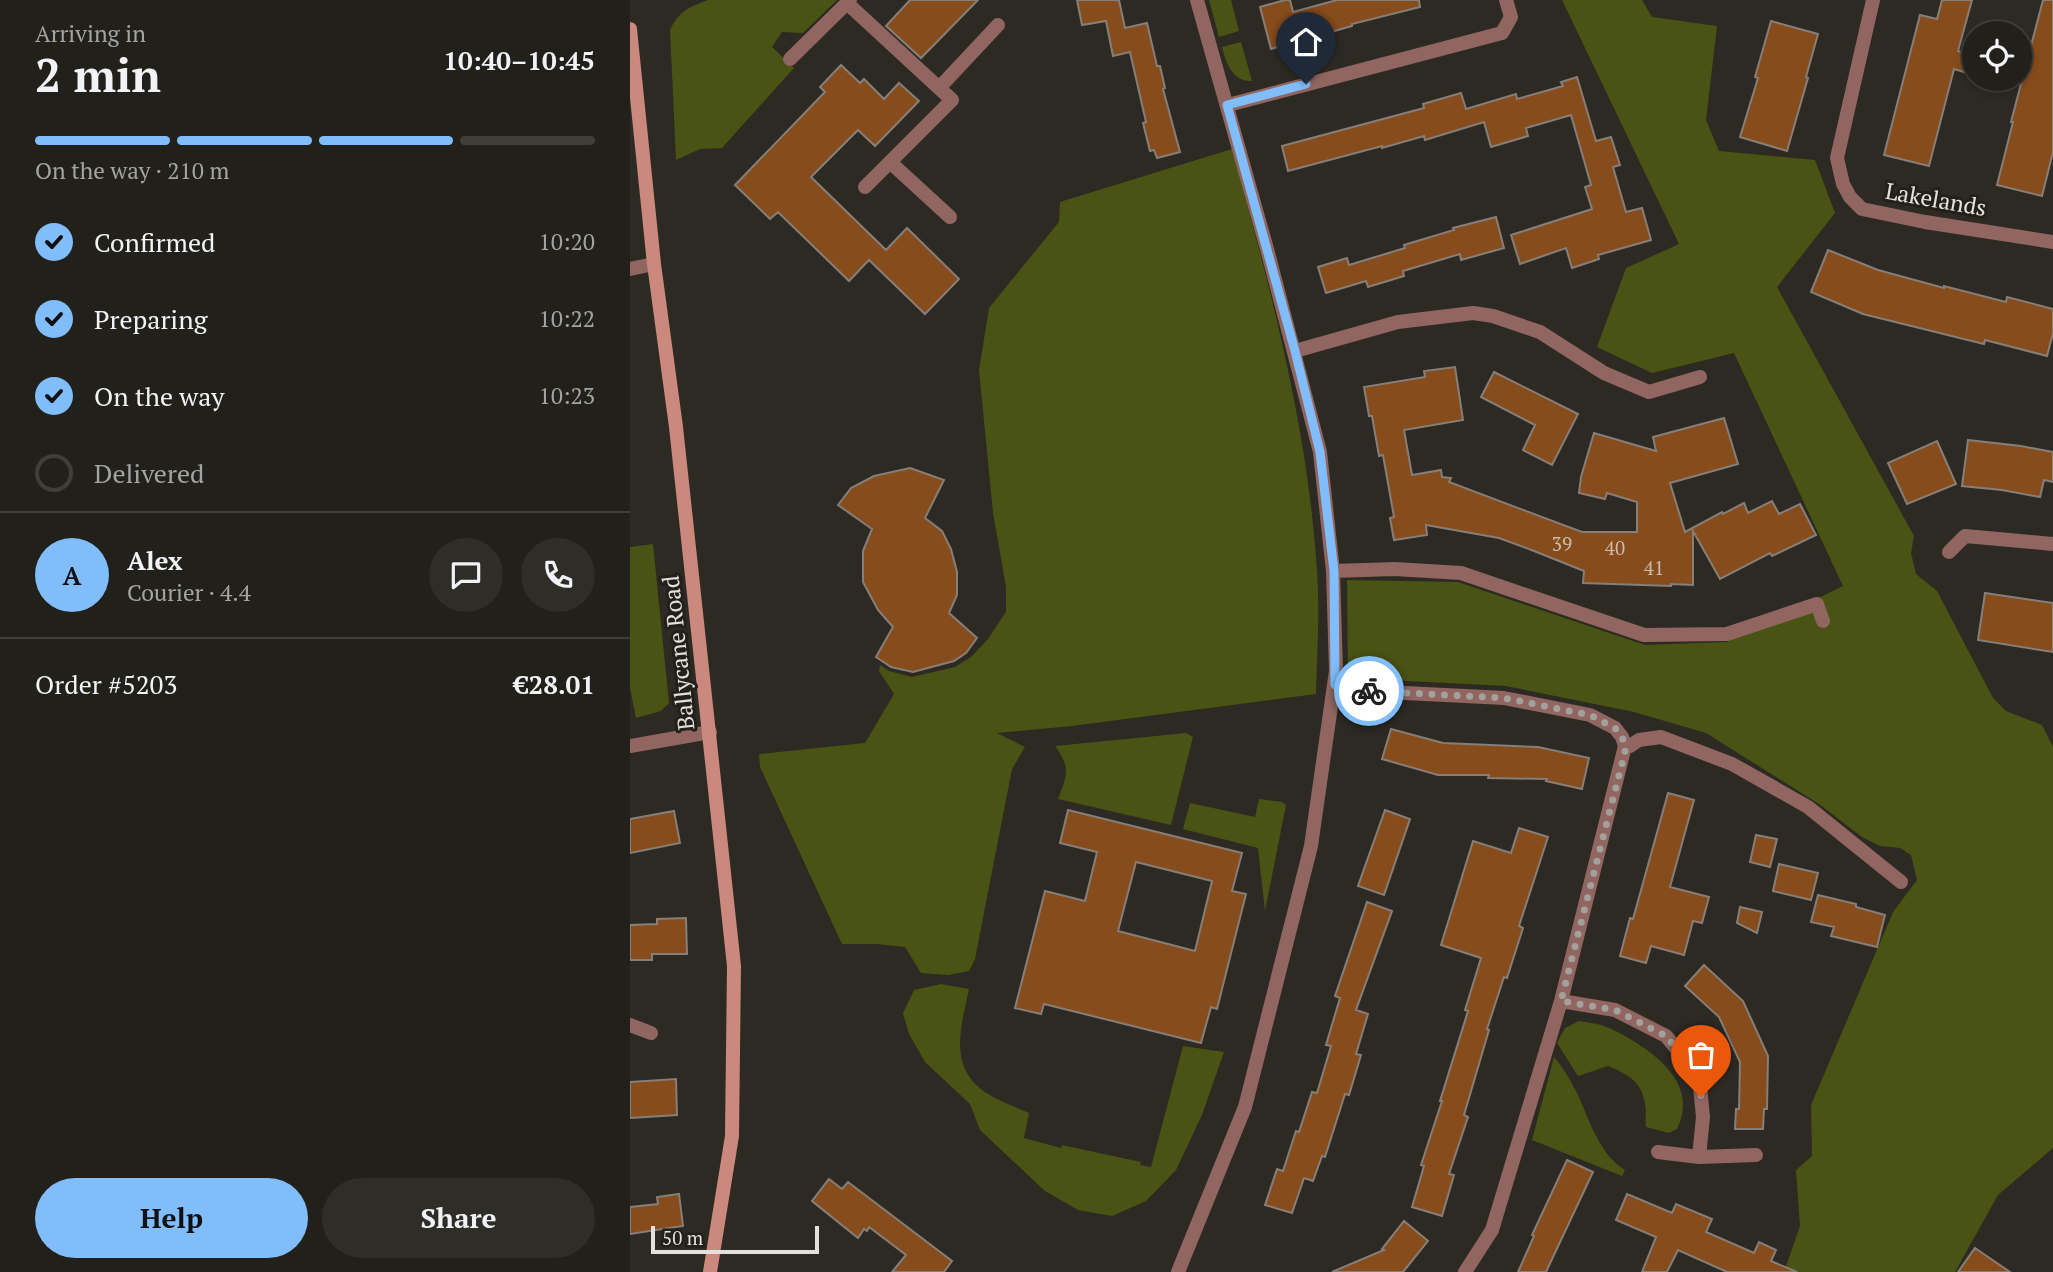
<!DOCTYPE html>
<html lang="en">
<head>
<meta charset="utf-8">
<style>
	:root { --surface:#22201a; --page:#2e2d27; --text:#f1f3f6; --muted:#a2a3a2; --line:#3f3e39; --accent:#80bdfa }
	body { margin:0; font-family:"PT Serif",serif; background:var(--page); color:var(--text); height:100vh; display:flex; flex-direction:column; font-size:26px; white-space:nowrap }
	* { box-sizing:border-box; margin:0 }
	p { font-size:23px; color:var(--muted) }
	.icon { flex:none; width:38px; height:38px; fill:none; stroke:currentColor; stroke-width:2; stroke-linecap:round; stroke-linejoin:round }
	.map { position:relative; flex:1; overflow:hidden }
	.side { display:flex; flex-direction:column; background:var(--surface); width:630px }
	.side>* { flex:none }
	.fabs { position:absolute; left:1332px; top:21px; display:grid; gap:14px }
	.fabs a { display:grid; place-items:center; width:70px; height:70px; border-radius:50%; background:var(--surface); box-shadow:0 4px 10px #0003,0 0 0 2px var(--line); font-size:35px }
	.scale { position:absolute; left:21px; bottom:18px; width:168px; box-sizing:border-box; padding-left:7px; border:4px solid #e2e1dc; border-top:0; font-size:19px; line-height:24px; white-space:nowrap; color:#e2e1dc; -webkit-text-stroke:5px #23201a; paint-order:stroke }
	.pin { position:absolute; display:grid; place-items:center; width:60px; height:60px; color:#fff; margin:-72px -30px; border-radius:50% 50% 50% 0; rotate:-45deg; box-shadow:0 0 7px #0007 }
	.pin .icon { rotate:45deg }
	.courier { position:absolute; display:grid; place-items:center; width:70px; height:70px; margin:-35px; border:5px solid #80bdfa; border-radius:50%; background:#fff; color:#222; box-shadow:0 2px 9px #0007 }
	.head em { font-style:normal; font-weight:800 }
	.head div { display:flex; flex-direction:column-reverse }
	.head { display:flex; align-items:center; justify-content:space-between; height:119px; padding:0 35px }
	h1 { font-size:46px; font-weight:800; line-height:52px }
	.bar { display:grid; grid-template-columns:repeat(4,1fr); gap:10px 7px; align-content:center; height:84px; padding:0 35px }
	.bar i { height:9px; border-radius:5px; background:var(--line) }
	.bar .on { background:var(--accent) }
	.bar p { grid-column:span 4 }
	.line { display:flex; align-items:center; gap:18px; padding:0 35px; border-top:2px solid var(--line) }
	.line div { flex:1 }
	.round { display:grid; place-items:center; flex:none; width:74px; height:74px; border-radius:37px; background:var(--page) }
	ol { padding:0 35px; list-style:none }
	li { display:flex; align-items:center; gap:21px; height:77px }
	li p { margin-inline-start:auto }
	li .icon { padding:7px; border-radius:50%; background:var(--accent); color:#111; stroke-width:4 }
	li:last-child { color:var(--muted) }
	li i { width:38px; height:38px; border:4px solid var(--line); border-radius:50% }
	.action { display:flex; gap:14px; margin-top:auto; padding:14px 35px }
	.action a { flex:1; height:80px; border-radius:42px; background:var(--accent); color:#111; font-size:28px; font-weight:800; line-height:80px; text-align:center }
	.action a+a { background:var(--page); color:var(--text) }
	main { display:flex; flex:1; min-height:0 }
	.map>svg:first-child { display:block }
</style>
</head>
<body>
<main>
<section class="side">
<div class="head"><div><h1>2 min</h1><p>Arriving in</p></div><em>10:40–10:45</em></div>
<div class="bar"><i class="on"></i><i class="on"></i><i class="on"></i><i></i><p>On the way · 210 m</p></div>
<ol>
<li><svg class="icon" aria-label="check" viewBox="0 0 24 24"><path d="M5 12l5 5 9-10"/></svg>Confirmed<p>10:20</p></li>
<li><svg class="icon" aria-label="check" viewBox="0 0 24 24"><path d="M5 12l5 5 9-10"/></svg>Preparing<p>10:22</p></li>
<li><svg class="icon" aria-label="check" viewBox="0 0 24 24"><path d="M5 12l5 5 9-10"/></svg>On the way<p>10:23</p></li>
<li><i></i>Delivered</li>
</ol>
<div class="line" style="height:126px"><b class="round" style="background:var(--accent);color:#111">A</b><div><b>Alex</b><p>Courier · 4.4</p></div><a class="round"><svg class="icon" aria-label="chat" viewBox="0 0 24 24"><path d="M4 5h16v11H9l-5 4z"/></svg></a><a class="round"><svg class="icon" aria-label="phone" viewBox="0 0 24 24"><path d="M5 4h4l2 5-3 2q2 4 5 5l2-3 5 2v4C11 20 4 13 5 4z"/></svg></a></div>
<div class="line" style="height:91px"><div>Order #5203</div><b>€28.01</b></div>
<div class="action"><a>Help</a><a>Share</a></div>
</section>
<div class="map">
<svg width="1423" height="1272" viewBox="0 0 1423 1272">
	<rect width="100%" height="100%" fill="#2d2a23"/>
	<!-- green -->
	<path fill="#495313" d="M78,0H207L173,33L152,32L142,47L164,68L92,148L70,149L46,160L40,30C49,11 59,7 78,0Z
		M579,0H601L609,31L589,37Z
		M932,0H1012L1022,17L1087,26L1076,120L1089,151L1185,160L1205,213L1147,287L1284,536L1281,553L1286,574L1307,591L1363,698L1376,711L1412,725L1423,747V1148L1368,1195L1325,1272H1154L1170,1226L1166,1170L1182,1156L1181,1105L1263,912L1287,880L1281,855L1270,848L1250,846L1232,837L1189,804L1076,733L1004,712L876,686L718,678L717,580L828,582L1015,645L1097,642L1213,586L1104,353L1022,373L967,347L996,268L1049,244Z
		M611,42L622,81C602,82 596,62 592,47Z
		M602,149C640,287 678,427 687,572C690,612 687,654 686,694L442,726L367,733L395,747L382,769L345,959L339,971L318,975L291,973L275,947L247,944H212L130,767L129,754L235,743L264,694L249,671L250,665L259,671L282,677L325,667L341,657L358,639L376,612V587L363,513L349,370L359,308L429,222L430,202Z
		M23,544L39,703L31,711L6,718L0,688V547Z
		M556,733L563,737L541,825L428,799C437,776 441,767 425,746Z
		M629,799L652,802L656,805L635,911L628,848L553,829L560,803L625,817Z
		M311,984L339,989C331,1028 317,1068 358,1094C370,1102 386,1107 399,1113L394,1138L431,1148L432,1145L511,1162L510,1165L521,1167L553,1046L594,1052L572,1115L546,1170L516,1201L482,1216L448,1210L415,1191L350,1130L340,1104L295,1062L279,1034L273,1013L284,990Z
		M949,1021C956,1022 964,1023 971,1025C986,1030 1001,1039 1014,1048C1042,1068 1064,1093 1047,1129L1039,1133L1016,1127C1015,1121 1016,1115 1016,1110C1013,1082 1001,1076 978,1066L948,1076L927,1043L935,1028Z
		M924,1057C934,1069 941,1081 948,1095C960,1121 969,1154 995,1170L992,1176L902,1140Z"/>
	<!-- building -->
	<path fill="#874c1c" stroke="#867e79" stroke-width="2" fill-rule="evenodd" d="M280,0H348L291,58L256,26Z
		M447,0H489L495,28L517,23L527,66H530L535,88L533,89L550,152L527,158L524,150L520,151L513,123L516,122L500,52L483,56L476,21L452,25Z
		M655,0H660L663,12L707,0H789L790,7L722,24V26L641,49L630,7Z
		M1312,0H1342L1328,51L1339,54L1334,72L1324,69L1299,166L1254,155L1290,15L1307,19Z
		M1413,0H1423V152L1412,196L1367,185L1383,122H1381Z
		M1141,21L1188,34L1176,77L1178,78L1157,151L1110,137L1128,78L1125,77Z
		M211,65L230,83L234,79L254,99L269,83L289,101L245,146L228,130L181,177L256,250L277,228L329,279L295,314L239,260L219,281L148,212L140,219L105,185L195,92L190,87Z
		M947,77L966,141L981,137L990,165L983,167L996,212L1012,208L1021,240L968,255L969,259L942,268L936,248L890,264L881,235L962,209L955,187L961,185L941,115L896,128L898,136L861,147L854,122L795,140L794,136L752,148V146L658,171L652,146L794,108L793,104L831,93L836,109L886,94L887,99L933,86L931,82Z
		M866,217L874,248L831,260L830,254L773,271L774,276L738,287L736,281L696,293L688,267L717,258L719,265L775,248L774,245L824,230L823,228Z
		M1198,250L1248,270L1314,288V286L1376,302L1377,297L1423,309V333L1417,356L1355,340L1354,344L1233,314L1181,292Z
		M825,367L833,420L774,430L782,475L811,470L812,477L821,478L819,482L952,532H1007V502L977,493L975,499L949,493L951,477L964,433L1026,451L1023,437L1094,418L1108,464L1040,483L1055,532L1092,512L1093,514L1114,503L1118,513L1142,501L1149,514L1170,504L1186,535L1142,556L1140,553L1090,579L1063,531V585L1041,584V586L953,583L954,571L904,551L869,538L796,525L797,535L764,540L760,518L764,517L753,455L749,456L742,416H739L734,387L795,377L794,371Z
		M864,372L948,414L922,465L893,450L905,425L851,397Z
		M1338,440L1391,446L1423,452V482L1414,480L1410,497L1372,490L1332,486Z
		M1307,441L1326,484L1277,504L1258,463Z
		M280,468L314,480L295,518L312,531L321,549L327,572V595L319,613L347,638L336,653L324,661L283,672L261,667L246,657L263,627L248,610L233,582V551L242,529L208,505L221,488L244,476Z
		M1355,593L1423,603V652L1348,640Z
		M761,729L813,743L908,747L959,758L952,789L916,781L917,779L858,778L859,775H808L752,759Z
		M1038,793L1064,800L1040,887L1079,897L1072,923L1063,921L1054,955L1021,946L1016,963L990,956L1000,918L1003,919Z
		M438,810L612,853L602,891L616,894L587,1009L581,1007L571,1043L414,1004L411,1014L385,1008L415,891L455,901L467,852L430,843ZM506,862L582,881L565,951L488,931Z
		M755,810L780,819L754,895L728,886Z
		M44,811L50,843L0,853V819Z
		M889,828L918,837L889,926L893,928L877,978L874,977L857,1029L859,1030L834,1115L838,1117L819,1174L824,1175L812,1216L782,1207L794,1166L791,1165L812,1101H810L838,1011L835,1010L851,958L811,945L843,841L881,853Z
		M1126,835L1147,839L1140,867L1120,862Z
		M1149,864L1188,873L1181,900L1143,891Z
		M1188,895L1226,904V907L1255,915L1247,947L1201,936L1204,927L1181,922Z
		M737,902L762,911L726,1010L738,1014L726,1054L731,1055L719,1095L715,1094L695,1157L692,1156L683,1181L674,1178L662,1213L635,1205L647,1169L653,1171L666,1131L669,1132L682,1092L687,1093L701,1046L696,1045L710,998L705,996Z
		M1110,907L1132,912L1127,933L1107,923Z
		M56,918L57,954H22V960H0V925L27,924V919Z
		M1074,965L1113,1001L1138,1056L1137,1109H1134L1133,1129H1105L1106,1109H1109L1110,1062L1089,1017L1055,986Z
		M46,1079L47,1115L0,1118V1082Z
		M937,1160L963,1172L916,1272H888L904,1236L902,1235Z
		M199,1179L212,1189L218,1182L322,1261L314,1272H262L276,1255L239,1227L237,1231L234,1229L228,1238L182,1201Z
		M49,1194L53,1226L0,1234V1207L28,1204L27,1197Z
		M997,1194L1042,1213L1046,1204L1082,1219L1076,1232L1124,1253L1129,1242L1146,1250L1141,1261L1167,1272H1097L1048,1250L1037,1272H1012L1026,1237L986,1220Z
		M774,1221L798,1241L773,1272H702L754,1250L752,1249Z
		M1345,1248L1380,1272H1328Z"/>
	<g fill="none" stroke-linecap="round" stroke-linejoin="round">
		<!-- street -->
		<path stroke="#916660" stroke-width="14" d="M1243,0L1207,158L1213,184L1220,197L1232,209L1295,222L1423,242
			M217,3L322,100L235,187
			M160,59L220,0
			M309,88L368,25
			M598,105L872,33L881,17L876,0
			M260,162L320,217
			M0,269L24,264
			M665,351L768,322L843,313L863,316L910,332L974,373L1019,392L1070,377
			M1319,552L1335,536L1423,544
			M703,571L765,569L831,573L1014,635L1097,634L1187,604L1193,621
			M705,685L716,690L874,698L960,715L985,728L992,737L995,746H1000L1009,740L1031,737L1102,764L1178,807L1271,882
			M0,746L80,732
			M931,1001L985,1010L1036,1036L1069,1076L1073,1117L1069,1157
			M0,1025L21,1033
			M1028,1152L1069,1157L1126,1155
			M548,1272L615,1107L681,846L706,671L703,571L690,452L637,249L567,0
			M835,1272L862,1230L931,1001L995,746"/>
		<!-- secondary -->
		<path stroke="#cb887d" stroke-width="14" d="M0,29L24,264L46,427L104,966L102,1136L80,1272"/>
	</g>
	<g fill="none" stroke-linecap="round" stroke-linejoin="round">
		<!-- done -->
		<path stroke="#a3a19b" stroke-width="7" stroke-dasharray="0 12.6" d="M739,691L874,698L960,715L985,728L992,737L995,746V752L931,1001L985,1010L1036,1036L1069,1076L1071,1097"/>
		<!-- route -->
		<path stroke="#80bdfa" stroke-width="9" d="M676,84L597,105L665,351L690,452L704,571L705,685L716,690L739,691"/>
	</g>
	<g text-anchor="middle" dominant-baseline="central" stroke-width="6" stroke-linejoin="round" paint-order="stroke">
		<!-- number labels -->
		<g font-size="19" fill="#cbbcac">
			<text x="932" y="543">39</text>
			<text x="985" y="547">40</text>
			<text x="1024" y="567">41</text>
		</g>
		<!-- street labels -->
		<g font-size="23" fill="#e2e1dc" stroke="#23201a">
			<text transform="translate(1306 199) rotate(10)">Lakelands</text>
			<text transform="translate(48 653) rotate(-96)">Ballycane Road</text>
		</g>
	</g>
</svg>
<div class="fabs">
<a><svg class="icon" aria-label="locate" viewBox="0 0 24 24"><circle cx="12" cy="12" r="6"/><path d="M12 2v4M12 18v4M2 12h4M18 12h4"/></svg></a>
</div>
<div class="scale">50 m</div>
<div class="pin" style="left:1071px;top:1097px;background:#ea580c"><svg class="icon" aria-label="bag" viewBox="0 0 24 24"><path d="M5 8h14l-1 12H6zM9 8a3 3 0 0 1 6 0"/></svg></div>
<div class="pin" style="left:676px;top:84px;background:#1f2937"><svg class="icon" aria-label="home" viewBox="0 0 24 24"><path d="M3 11l9-7 9 7M6 9v11h12V9"/></svg></div>
<div class="courier" style="left:739px;top:691px"><svg class="icon" aria-label="bike" viewBox="0 0 24 24"><circle cx="6" cy="16" r="4"/><circle cx="18" cy="16" r="4"/><path d="M6 16l4-8h5l3 8M10 8l3 8H6M13 5h3"/></svg></div>
</div>
</main>
</body>
</html>
